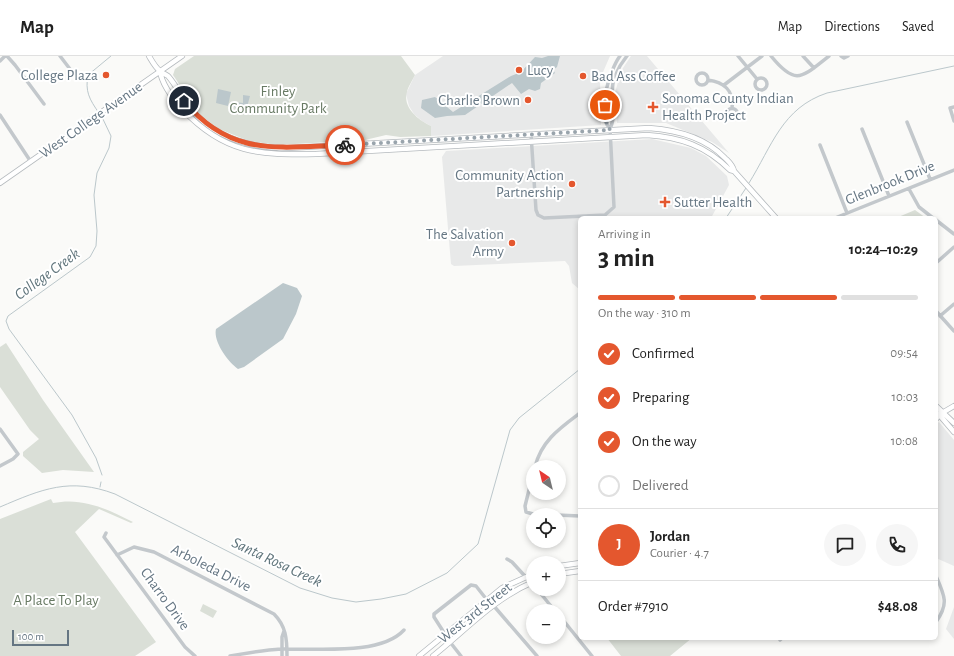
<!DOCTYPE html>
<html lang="en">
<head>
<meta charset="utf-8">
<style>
	:root { --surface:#fff; --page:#f6f6f6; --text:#222; --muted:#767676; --line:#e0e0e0; --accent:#e4572e }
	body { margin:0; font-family:"Alegreya Sans",sans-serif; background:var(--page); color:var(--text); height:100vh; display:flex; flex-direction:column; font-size:15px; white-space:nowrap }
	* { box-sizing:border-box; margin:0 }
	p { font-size:13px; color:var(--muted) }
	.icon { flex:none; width:22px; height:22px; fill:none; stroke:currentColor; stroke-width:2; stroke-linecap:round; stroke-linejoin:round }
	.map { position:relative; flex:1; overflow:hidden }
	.sheet { position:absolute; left:578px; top:160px; width:360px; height:424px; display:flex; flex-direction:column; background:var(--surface); border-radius:6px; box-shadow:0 2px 6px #0003 }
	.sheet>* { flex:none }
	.needle { width:26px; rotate:325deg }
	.buttons { position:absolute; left:526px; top:404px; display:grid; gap:8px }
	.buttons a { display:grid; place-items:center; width:40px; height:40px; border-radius:50%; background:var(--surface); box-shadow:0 2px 6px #0003; font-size:20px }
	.scale { position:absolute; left:12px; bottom:10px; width:57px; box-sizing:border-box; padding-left:4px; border:2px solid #657683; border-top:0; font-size:11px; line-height:14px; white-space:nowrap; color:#657683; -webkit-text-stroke:3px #fff; paint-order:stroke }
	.pin { position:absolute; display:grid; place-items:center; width:34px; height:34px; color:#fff; margin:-17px; border:2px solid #fff; border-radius:50%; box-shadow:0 1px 4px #0007 }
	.courier { position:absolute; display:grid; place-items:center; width:40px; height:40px; margin:-20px; border:3px solid #e4572e; border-radius:50%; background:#fff; color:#222; box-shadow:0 1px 5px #0007 }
	.summary em { font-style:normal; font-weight:700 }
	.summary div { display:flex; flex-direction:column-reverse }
	.summary { display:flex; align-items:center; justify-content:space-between; height:68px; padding:0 20px }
	h1 { font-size:26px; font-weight:700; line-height:30px }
	.bar { display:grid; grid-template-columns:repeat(4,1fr); gap:6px 4px; align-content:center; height:48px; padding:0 20px }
	.bar i { height:5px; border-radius:3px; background:var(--line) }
	.bar .active { background:var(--accent) }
	.bar p { grid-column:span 4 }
	.line { display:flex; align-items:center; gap:10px; padding:0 20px; border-top:1px solid var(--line) }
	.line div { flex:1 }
	.round { display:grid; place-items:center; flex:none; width:42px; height:42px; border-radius:21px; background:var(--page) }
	ol { padding:0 20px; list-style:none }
	li { display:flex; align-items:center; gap:12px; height:44px }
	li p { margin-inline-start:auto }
	li .icon { padding:4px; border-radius:50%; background:var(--accent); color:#fff; stroke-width:4 }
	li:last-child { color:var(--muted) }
	li i { width:22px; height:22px; border:2px solid var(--line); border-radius:50% }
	header { display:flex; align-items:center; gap:24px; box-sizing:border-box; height:56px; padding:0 20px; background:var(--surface); border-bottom:1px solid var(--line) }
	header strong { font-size:19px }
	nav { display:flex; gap:22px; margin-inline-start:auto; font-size:14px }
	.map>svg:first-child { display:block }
</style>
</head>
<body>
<header>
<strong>Map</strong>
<nav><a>Map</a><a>Directions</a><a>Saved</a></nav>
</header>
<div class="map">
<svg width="954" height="600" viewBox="0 0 954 600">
	<rect width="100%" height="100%" fill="#fafaf8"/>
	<!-- built -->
	<path fill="#e8e9e9" d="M443,0H610L600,23L601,69L431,80V70L422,65L414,58L409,50L406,38L415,19Z
		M631,0H647L729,97L712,86L666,67H617L615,37L621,15Z
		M652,83L691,92L706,100L727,120L729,129L711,162H580V234L572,227L569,210L565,205L454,210L451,208L442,101L446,95Z
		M939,366L954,384V510L936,502V368Z
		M954,551V583L946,573Z"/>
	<!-- green -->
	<path fill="#dadfd7" d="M194,0H401L415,19C412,25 408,31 407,36C402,52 420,65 431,70V80L400,81L386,79L365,84L277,89L249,85L219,73L200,59L173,19L175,13Z
		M915,154L926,162H896Z
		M6,287L43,344L94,416L63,414L42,417L23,400V396L39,383L30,374L0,331V291Z
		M51,443L53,447C83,441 107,453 133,466L131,467L99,453L75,476L156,586L135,600H0V463Z
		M203,548L217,555L213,562L200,555Z
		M607,582H692L670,600H621Z"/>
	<!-- water -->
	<path fill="#bbc7cb" d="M548,0H560L557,11L553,14L555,17L541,27L540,33L535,35L529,33L521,38L512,27L465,59L447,60L435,62L421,52L422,44L435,41L453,56L511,20L521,16L535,1L542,2Z
		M218,33L231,36L228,50L216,47Z
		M243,39L250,40L247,51L243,53L234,51L235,46L243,47Z
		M283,227L297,232L302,240L296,258L283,283L244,311L238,313C227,305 213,285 216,273Z"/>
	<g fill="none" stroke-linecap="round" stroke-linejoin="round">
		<!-- stream -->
		<path stroke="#bbc7cb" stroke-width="1" d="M99,57C89,43 85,35 88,19L111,0
			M101,59L111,80L109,92L97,117L94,139L97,175L96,190L90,201L8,260L6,265L9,273L72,359L96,402L102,419
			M749,127C772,90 782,52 827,37L954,10
			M726,162L746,132
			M100,431L101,426
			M0,451C42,433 70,421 115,438L300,532L332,542L356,546L381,543L406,538L447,517L478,488L510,374L519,362L580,313"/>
		<defs>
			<path id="major" d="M149,0C152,5 155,11 160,15C162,17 165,18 168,20C177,30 182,43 191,53C215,82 251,92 288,92L649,72C677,74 705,81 725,102C729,106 733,109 734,115L730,114C706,90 680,81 647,79L316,98C259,99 225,98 183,54C173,43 162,29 160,15
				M734,115L776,162
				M0,127L182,0
				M936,350L954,367
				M942,357V362L954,376
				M936,358L942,357L954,350
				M936,363L942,357
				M559,510L580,507
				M559,518L580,515
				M419,600L502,532L533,518
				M433,600C466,574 493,543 533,526"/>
		</defs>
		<!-- major casing -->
		<use href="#major" stroke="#b5babe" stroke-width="6"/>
		<!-- minor -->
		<path stroke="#c3c8cc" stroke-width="3.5" d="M7,0L15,9L44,48
			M60,0L73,17
			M738,0L757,23
			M771,0C796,31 802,21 829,0
			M803,0L814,12
			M841,0L844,2L848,0
			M0,5L5,0
			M696 23a6 6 0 1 1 12 0a6 6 0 1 1-12 0Z
			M755 28a6 6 0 1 1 12 0a6 6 0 1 1-12 0Z
			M708,24C724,26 734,35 732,52
			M724,29L762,0
			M954,51L950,52L954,65
			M726.5 58a5.5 5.5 0 1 1 11 0a5.5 5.5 0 1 1-11 0Z
			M0,59L31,106
			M907,66L930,123
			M610,72C595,60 610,13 620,0
			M862,73L889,140
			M531,78L536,154L538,159L544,162L605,159L614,151L610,72C616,63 611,47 612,37C612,24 618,11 627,0
			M820,89L847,157
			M909,133L919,151L933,162
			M835,162L954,114
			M936,164L954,178
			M936,207L954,191
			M936,255L954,275
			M940,260L954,248
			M0,373L18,398L13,403L0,410
			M535,411C541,385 560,372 580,357
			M533,418L525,450L526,456L533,458L580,460
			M106,477L104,481L185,591L195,600
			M117,499L134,491L154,496L274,558C286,570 287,583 287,600
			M507,503L512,506L533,529
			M936,520C945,540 949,548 936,566
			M537,533L555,555
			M493,549L537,600
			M559,559L592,600
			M780,584L782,582
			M230,600C247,597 264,594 281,593C317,592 380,600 404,574
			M282,600V581L284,575
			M461,600L450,586L434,561V558L471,529L476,530L487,544"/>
		<!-- major -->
		<use href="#major" stroke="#fff" stroke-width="4.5"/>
	</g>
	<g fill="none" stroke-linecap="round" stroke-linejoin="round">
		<!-- done -->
		<path stroke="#99a4ac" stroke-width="4" stroke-dasharray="0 7.2" d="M345,89L610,74L606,65L605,49"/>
		<!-- route -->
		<path stroke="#e4572e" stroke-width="5" d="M184,45C231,102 280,91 345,89"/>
	</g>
	<!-- markers -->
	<g fill="#e4572e" stroke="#fff" stroke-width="1.5">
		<circle cx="519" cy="14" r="4"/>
		<circle cx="106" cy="19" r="4"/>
		<circle cx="583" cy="20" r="4"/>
		<circle cx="528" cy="44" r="4"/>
		<path d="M651 45h4v4h4v4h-4v4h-4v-4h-4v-4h4z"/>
		<circle cx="572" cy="128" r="4"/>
		<path d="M663 140h4v4h4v4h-4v4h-4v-4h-4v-4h4z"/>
		<circle cx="512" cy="187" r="4"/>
	</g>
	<g text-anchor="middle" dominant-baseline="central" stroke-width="4" stroke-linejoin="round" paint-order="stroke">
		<!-- poi labels -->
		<g font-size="15" fill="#657683" stroke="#fff" text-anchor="start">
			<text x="527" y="14">Lucy</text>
			<text x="98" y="19" text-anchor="end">College Plaza</text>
			<text x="591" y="20">Bad Ass Coffee</text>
			<text x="662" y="42">Sonoma County Indian<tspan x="662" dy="17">Health Project</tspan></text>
			<text x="520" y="44" text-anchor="end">Charlie Brown</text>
			<text x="564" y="119" text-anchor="end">Community Action<tspan x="564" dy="17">Partnership</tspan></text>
			<text x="674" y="146">Sutter Health</text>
			<text x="504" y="178" text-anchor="end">The Salvation<tspan x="504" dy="17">Army</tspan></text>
		</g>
		<!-- park labels -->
		<g font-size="15" fill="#687a64" stroke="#fff">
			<text x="278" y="35">Finley<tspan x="278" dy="17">Community Park</tspan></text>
			<text x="56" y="544">A Place To Play</text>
		</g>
		<!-- street labels -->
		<g font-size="15" fill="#657683" stroke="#fff">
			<text transform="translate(91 64) rotate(-35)">West College Avenue</text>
			<text transform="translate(890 127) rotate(-22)">Glenbrook Drive</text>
			<text transform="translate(211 512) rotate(27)">Arboleda Drive</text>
			<text transform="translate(165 543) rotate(54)">Charro Drive</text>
			<text transform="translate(475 557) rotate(-38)">West 3rd Street</text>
		</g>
		<!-- water labels -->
		<g font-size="16" font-style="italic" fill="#60757c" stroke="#fff">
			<text transform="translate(47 218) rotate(-36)">College Creek</text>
			<text transform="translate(277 506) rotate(25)">Santa Rosa Creek</text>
		</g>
	</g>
</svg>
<div class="buttons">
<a><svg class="needle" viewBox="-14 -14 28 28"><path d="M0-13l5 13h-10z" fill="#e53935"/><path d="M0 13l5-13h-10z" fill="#767676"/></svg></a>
<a><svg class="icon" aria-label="locate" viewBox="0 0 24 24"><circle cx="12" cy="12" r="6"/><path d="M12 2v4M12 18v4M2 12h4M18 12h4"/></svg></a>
<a>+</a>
<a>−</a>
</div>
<div class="scale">100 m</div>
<div class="pin" style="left:605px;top:49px;background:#ea580c"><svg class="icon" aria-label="bag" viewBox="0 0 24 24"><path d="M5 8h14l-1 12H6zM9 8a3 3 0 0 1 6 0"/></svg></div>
<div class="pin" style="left:184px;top:45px;background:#1f2937"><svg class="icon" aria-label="home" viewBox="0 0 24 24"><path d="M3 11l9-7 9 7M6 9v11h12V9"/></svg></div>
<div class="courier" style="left:345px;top:89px"><svg class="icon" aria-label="bike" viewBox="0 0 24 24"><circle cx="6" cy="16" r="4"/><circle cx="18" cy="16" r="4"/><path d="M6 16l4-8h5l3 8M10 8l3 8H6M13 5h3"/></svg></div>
<section class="sheet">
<div class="summary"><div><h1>3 min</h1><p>Arriving in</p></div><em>10:24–10:29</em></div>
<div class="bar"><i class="active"></i><i class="active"></i><i class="active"></i><i></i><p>On the way · 310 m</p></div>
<ol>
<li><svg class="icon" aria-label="check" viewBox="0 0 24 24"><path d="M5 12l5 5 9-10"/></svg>Confirmed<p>09:54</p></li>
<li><svg class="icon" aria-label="check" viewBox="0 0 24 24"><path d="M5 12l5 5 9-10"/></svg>Preparing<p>10:03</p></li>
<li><svg class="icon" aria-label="check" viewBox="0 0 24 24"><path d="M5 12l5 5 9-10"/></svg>On the way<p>10:08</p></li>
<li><i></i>Delivered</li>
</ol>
<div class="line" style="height:72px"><b class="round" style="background:var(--accent);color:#fff">J</b><div><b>Jordan</b><p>Courier · 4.7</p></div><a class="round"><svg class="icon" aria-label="chat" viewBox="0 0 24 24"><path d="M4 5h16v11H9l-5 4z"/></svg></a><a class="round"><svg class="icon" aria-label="phone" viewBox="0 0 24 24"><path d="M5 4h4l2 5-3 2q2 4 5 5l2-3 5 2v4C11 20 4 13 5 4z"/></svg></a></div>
<div class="line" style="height:52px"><div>Order #7910</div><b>$48.08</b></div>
</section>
</div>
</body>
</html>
